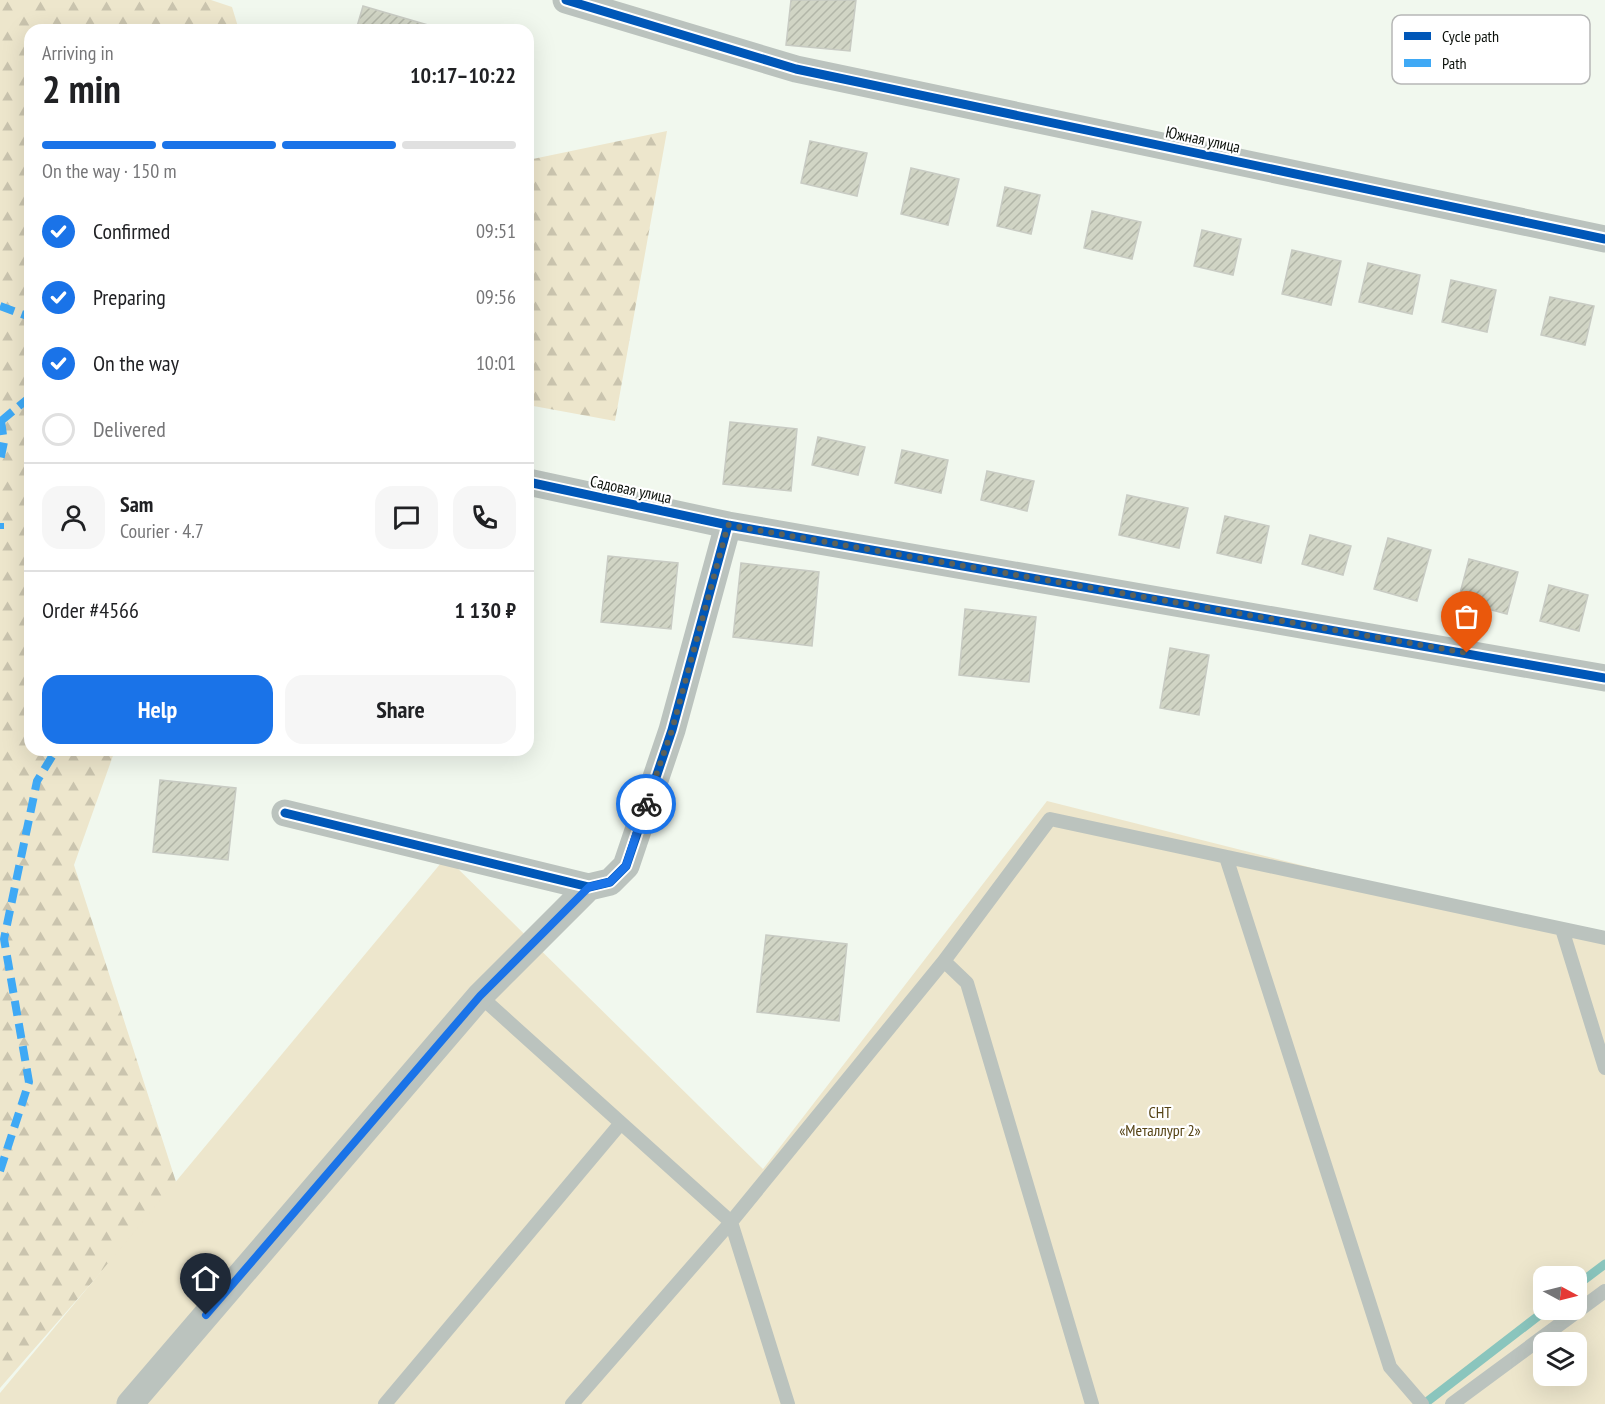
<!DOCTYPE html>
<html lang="en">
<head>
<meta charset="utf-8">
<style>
	:root { --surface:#fff; --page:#f6f6f6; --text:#202124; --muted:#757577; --line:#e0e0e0; --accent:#1a73e8 }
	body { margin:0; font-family:"PT Sans Narrow",sans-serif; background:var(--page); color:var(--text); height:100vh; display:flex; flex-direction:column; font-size:22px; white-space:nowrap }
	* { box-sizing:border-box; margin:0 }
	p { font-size:20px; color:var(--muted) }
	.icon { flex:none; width:33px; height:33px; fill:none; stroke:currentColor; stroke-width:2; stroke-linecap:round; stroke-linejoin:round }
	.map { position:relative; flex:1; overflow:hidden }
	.details { position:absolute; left:24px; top:24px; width:510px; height:732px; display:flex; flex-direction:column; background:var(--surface); border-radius:18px; box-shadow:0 6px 24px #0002 }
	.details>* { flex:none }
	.needle { width:39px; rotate:97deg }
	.tools { position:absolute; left:1533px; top:1266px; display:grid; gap:12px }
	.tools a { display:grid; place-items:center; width:54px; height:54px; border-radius:12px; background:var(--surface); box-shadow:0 6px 24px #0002; font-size:30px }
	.pin { position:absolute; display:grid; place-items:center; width:51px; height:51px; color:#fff; margin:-62px -26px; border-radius:50% 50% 50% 0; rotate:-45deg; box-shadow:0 0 6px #0007 }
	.pin .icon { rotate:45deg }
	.courier { position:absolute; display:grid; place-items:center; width:60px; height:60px; margin:-30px; border:4px solid #1a73e8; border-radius:50%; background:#fff; color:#222; box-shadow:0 2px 8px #0007 }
	.summary em { font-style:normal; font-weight:800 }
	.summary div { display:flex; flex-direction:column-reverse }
	.summary { display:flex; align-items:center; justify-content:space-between; height:102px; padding:0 18px }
	h1 { font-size:39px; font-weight:800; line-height:45px }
	.bar { display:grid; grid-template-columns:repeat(4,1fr); gap:9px 6px; align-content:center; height:72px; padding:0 18px }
	.bar i { height:8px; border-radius:4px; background:var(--line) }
	.bar .current { background:var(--accent) }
	.bar p { grid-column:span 4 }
	.line { display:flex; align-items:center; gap:15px; padding:0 18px; border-top:2px solid var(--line) }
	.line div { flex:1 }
	.round { display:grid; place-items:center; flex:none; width:63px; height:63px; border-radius:18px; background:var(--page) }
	ol { padding:0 18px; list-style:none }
	li { display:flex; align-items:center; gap:18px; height:66px }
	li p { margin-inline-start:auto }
	li .icon { padding:6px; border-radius:50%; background:var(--accent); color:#fff; stroke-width:4 }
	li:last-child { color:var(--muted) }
	li i { width:33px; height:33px; border:3px solid var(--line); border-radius:50% }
	.primary-button { display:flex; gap:12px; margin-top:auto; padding:12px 18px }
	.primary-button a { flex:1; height:69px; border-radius:18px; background:var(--accent); color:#fff; font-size:24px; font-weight:800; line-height:69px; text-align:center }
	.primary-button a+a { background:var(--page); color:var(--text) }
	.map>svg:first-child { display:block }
</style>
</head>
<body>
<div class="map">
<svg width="1605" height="1404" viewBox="0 0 1605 1404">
	<defs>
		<pattern id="forest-firs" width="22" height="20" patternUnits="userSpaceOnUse" patternTransform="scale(1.5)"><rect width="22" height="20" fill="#ede6cc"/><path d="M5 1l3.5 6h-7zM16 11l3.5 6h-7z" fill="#cac4ae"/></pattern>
		<pattern id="building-hatch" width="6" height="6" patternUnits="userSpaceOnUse" patternTransform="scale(1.5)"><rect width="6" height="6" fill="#d1d5c5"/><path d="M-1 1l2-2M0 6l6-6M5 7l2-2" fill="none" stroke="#b2b6a8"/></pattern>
	</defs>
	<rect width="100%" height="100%" fill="#f1f8ee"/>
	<!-- forest -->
	<path fill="url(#forest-firs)" d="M0,0H211L232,7L239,30H30V750H115L74,865L177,1185L0,1388Z
		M667,131L615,421L528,405V160Z"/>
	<!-- garden -->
	<path fill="#ede6cc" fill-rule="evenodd" d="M1047,801L1605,942V1404H0V1393L446,857L763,1169ZM1544,1276H1576V1310H1544ZM1544,1342H1576V1376H1544Z"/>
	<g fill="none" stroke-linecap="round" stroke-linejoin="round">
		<!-- stream -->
		<path stroke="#8ac5bd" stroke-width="9" d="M1576,1286L1605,1264
			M1424,1404L1546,1310"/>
	</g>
	<!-- building -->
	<path fill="url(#building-hatch)" stroke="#c8cbc3" stroke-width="1.5" d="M791,0H856L850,51L786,45Z
		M363,6L445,30H356Z
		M810,141L867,153L857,196L801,183Z
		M911,168L959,179L948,225L901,214Z
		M1005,187L1040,195L1031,234L997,226Z
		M1092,211L1141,222L1132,259L1084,248Z
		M1202,230L1241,239L1233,275L1194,266Z
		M1292,250L1341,261L1331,305L1282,294Z
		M1368,263L1420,275L1412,314L1359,302Z
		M1451,280L1496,290L1487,332L1442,322Z
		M1550,297L1594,306L1585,345L1541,335Z
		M730,422L797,429L791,491L723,484Z
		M818,437L865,447L858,475L812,465Z
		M902,450L948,460L941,493L895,483Z
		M987,471L1034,481L1027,511L981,500Z
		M1127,495L1188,508L1179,548L1119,535Z
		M1225,516L1269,526L1261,563L1217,553Z
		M1310,535L1351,546L1343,575L1302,564Z
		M1388,538L1431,550L1417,601L1374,589Z
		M608,556L678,563L671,629L601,622Z
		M1469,559L1518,572L1507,614L1458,601Z
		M741,563L819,572L812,646L733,637Z
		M1549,585L1588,595L1579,631L1540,621Z
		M965,609L1036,617L1029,682L959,675Z
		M1170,648L1209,655L1199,715L1160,708Z
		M160,780L236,788L228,860L153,852Z
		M766,935L847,944L839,1021L757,1012Z"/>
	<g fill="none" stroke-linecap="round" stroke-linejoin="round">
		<!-- lane -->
		<path stroke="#bbc3be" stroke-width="14" d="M1226,857L1390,1367L1422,1404
			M1562,929L1605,1068
			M944,961L1050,819L1605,938
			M480,996L731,1222L788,1404
			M385,1404L621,1123
			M572,1404L731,1222L944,961L967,983L1092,1404
			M1452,1404L1605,1291"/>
		<!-- street -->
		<path stroke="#bbc3be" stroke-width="27" d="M566,0L796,69L1605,239
			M528,482L728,525L1605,678
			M285,813L589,887L610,882L626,866L672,730L728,525
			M130,1404L480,996L589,887"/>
		<!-- quiet -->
		<path stroke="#3fa9f5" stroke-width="8" stroke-dasharray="15 8" stroke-linecap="butt" d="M0,306L30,317
			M0,421H1L4,442L0,461
			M1,421L30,397
			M0,523V529
			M0,1171L29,1082L4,939L37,781L56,750"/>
		<defs>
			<path id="cycleway" d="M566,0L796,69L1605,239
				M528,482L728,525L1605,678
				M285,813L589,887L610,882L626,866L672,730L728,525"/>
		</defs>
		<!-- cycleway casing -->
		<use href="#cycleway" stroke="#fff" stroke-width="13"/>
		<!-- cycleway -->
		<use href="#cycleway" stroke="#0057b8" stroke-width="9"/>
	</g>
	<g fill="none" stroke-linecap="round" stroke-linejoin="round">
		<!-- done -->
		<path stroke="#5c615a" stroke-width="6" stroke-dasharray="0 10.8" d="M646,804L672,730L728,525L1467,653"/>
		<!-- route -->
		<path stroke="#1a73e8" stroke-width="8" d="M206,1315L480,996L589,887L610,882L626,866L646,804"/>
	</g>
	<g text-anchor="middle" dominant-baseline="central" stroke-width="4.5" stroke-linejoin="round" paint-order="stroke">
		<!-- street labels -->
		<g font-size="16" fill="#0b100a" stroke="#fff">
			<text transform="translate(1203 139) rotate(12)">Южная улица</text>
			<text transform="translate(631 489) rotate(12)">Садовая улица</text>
		</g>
		<!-- park labels -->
		<g font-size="16" fill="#554315" stroke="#fff">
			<text x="1160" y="1112">СНТ<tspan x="1160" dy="18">«Металлург 2»</tspan></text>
		</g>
	</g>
	<!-- legend -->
	<rect x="1392" y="15" width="198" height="69" rx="9" fill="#fff" stroke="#b6b7b6" stroke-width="1.5"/>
	<rect x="1404" y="32" width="27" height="8" fill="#0057b8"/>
	<rect x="1404" y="59" width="27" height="8" fill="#3fa9f5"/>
	<g font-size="16" fill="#0b100a">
		<text x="1442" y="42">Cycle path</text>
		<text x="1442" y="69">Path</text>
	</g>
</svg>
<div class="tools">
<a><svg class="needle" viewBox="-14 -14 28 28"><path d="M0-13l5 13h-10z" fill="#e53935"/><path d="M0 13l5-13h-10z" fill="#757577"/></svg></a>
<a><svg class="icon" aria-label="layers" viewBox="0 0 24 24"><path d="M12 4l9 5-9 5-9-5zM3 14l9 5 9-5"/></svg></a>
</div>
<div class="pin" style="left:1467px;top:653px;background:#ea580c"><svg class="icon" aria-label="bag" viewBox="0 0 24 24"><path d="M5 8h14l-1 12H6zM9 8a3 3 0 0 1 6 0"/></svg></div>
<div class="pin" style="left:206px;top:1315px;background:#1f2937"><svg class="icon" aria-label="home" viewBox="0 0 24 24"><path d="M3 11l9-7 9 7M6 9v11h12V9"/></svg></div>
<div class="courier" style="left:646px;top:804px"><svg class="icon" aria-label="bike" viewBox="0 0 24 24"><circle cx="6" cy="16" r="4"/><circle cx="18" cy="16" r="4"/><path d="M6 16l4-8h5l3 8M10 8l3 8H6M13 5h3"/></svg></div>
<section class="details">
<div class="summary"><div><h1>2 min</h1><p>Arriving in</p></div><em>10:17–10:22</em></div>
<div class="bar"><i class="current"></i><i class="current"></i><i class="current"></i><i></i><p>On the way · 150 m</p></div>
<ol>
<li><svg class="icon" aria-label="check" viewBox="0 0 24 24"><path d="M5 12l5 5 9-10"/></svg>Confirmed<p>09:51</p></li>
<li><svg class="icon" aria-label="check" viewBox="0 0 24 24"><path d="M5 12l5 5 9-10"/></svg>Preparing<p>09:56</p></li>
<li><svg class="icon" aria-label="check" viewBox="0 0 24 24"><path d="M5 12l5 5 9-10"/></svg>On the way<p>10:01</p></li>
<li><i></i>Delivered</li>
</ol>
<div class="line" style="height:108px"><a class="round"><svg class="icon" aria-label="person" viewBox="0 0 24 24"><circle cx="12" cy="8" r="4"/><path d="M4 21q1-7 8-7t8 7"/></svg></a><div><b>Sam</b><p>Courier · 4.7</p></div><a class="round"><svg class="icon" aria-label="chat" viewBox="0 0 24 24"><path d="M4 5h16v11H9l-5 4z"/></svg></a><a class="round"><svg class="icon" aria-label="phone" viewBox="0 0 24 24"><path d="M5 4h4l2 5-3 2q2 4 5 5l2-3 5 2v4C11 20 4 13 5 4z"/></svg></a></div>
<div class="line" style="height:78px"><div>Order #4566</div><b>1 130 ₽</b></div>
<div class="primary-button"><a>Help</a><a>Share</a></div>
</section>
</div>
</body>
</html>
